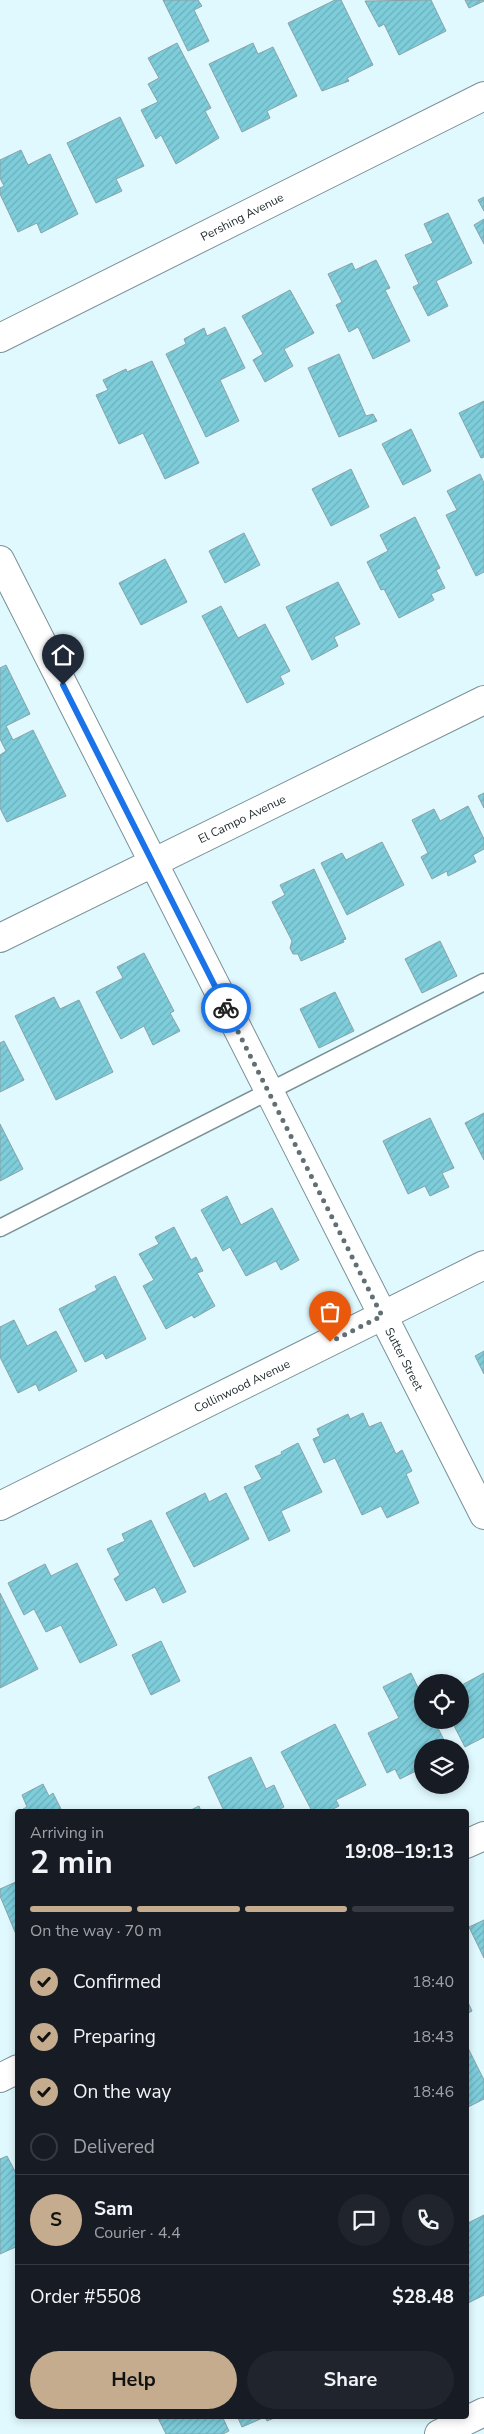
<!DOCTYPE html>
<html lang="en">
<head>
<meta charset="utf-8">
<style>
	:root { --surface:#171b24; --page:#20242c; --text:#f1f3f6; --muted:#9ea1a6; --line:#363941; --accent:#c5ac8e }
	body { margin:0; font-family:"Nunito Sans",sans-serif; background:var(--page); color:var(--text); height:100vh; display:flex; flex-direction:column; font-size:19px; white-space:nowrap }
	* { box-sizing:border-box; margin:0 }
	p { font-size:16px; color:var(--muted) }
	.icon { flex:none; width:28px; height:28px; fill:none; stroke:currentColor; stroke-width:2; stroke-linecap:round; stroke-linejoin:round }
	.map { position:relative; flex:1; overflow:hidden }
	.side { position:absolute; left:15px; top:1809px; width:454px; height:610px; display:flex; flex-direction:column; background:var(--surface); border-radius:5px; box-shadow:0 2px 8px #0003 }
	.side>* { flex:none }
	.controls { position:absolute; left:414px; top:1674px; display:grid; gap:10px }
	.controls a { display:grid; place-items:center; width:55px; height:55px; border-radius:50%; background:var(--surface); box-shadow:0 2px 8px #0003; font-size:25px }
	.pin { position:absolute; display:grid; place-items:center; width:42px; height:42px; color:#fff; margin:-51px -21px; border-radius:50% 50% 50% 0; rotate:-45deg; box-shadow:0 0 5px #0007 }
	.pin .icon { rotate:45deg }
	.courier { position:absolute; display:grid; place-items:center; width:50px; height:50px; margin:-25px; border:4px solid #1a73e8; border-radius:50%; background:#fff; color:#222; box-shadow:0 1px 6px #0007 }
	.head em { font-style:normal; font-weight:700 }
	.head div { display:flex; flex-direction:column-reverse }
	.head { display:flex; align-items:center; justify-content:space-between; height:85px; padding:0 15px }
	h1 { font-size:32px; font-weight:700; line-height:38px }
	.bar { display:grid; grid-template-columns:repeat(4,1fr); gap:8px 5px; align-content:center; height:60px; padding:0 15px }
	.bar i { height:6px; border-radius:4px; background:var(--line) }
	.bar .on { background:var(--accent) }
	.bar p { grid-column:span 4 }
	.line { display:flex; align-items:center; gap:12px; padding:0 15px; border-top:1px solid var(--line) }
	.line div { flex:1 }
	.round { display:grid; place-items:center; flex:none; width:52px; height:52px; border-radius:26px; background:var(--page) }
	ol { padding:0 15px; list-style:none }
	li { display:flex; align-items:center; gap:15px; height:55px }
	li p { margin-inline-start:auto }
	li .icon { padding:5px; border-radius:50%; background:var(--accent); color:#111; stroke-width:4 }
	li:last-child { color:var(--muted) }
	li i { width:28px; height:28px; border:2px solid var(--line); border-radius:50% }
	.primary-button { display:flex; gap:10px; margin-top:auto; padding:10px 15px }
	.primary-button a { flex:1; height:58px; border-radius:30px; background:var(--accent); color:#111; font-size:20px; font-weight:700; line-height:58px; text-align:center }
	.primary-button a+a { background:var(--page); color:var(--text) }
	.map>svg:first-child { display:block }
</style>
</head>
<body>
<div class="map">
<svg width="484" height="2434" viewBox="0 0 484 2434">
	<defs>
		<pattern id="building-hatch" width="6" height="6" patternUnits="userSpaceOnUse" patternTransform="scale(1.25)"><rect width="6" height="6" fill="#7ecddb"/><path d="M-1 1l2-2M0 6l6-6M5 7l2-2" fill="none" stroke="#6cb0bc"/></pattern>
	</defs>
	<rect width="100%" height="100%" fill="#e0f9fe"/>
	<!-- building -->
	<path fill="url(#building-hatch)" stroke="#8aa2a6" d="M163,0H198L202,6L194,10L209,41L188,51Z
		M335,0H341L373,65L347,78L349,81L322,91L288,23Z
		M431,0L446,31L399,55L384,24L379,27L365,1Z
		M465,0H484V1L469,8Z
		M177,43L211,108L205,111L219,138L176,164L161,135L156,139L141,110L158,102L148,84L159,78L148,58Z
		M253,43L258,54L273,47L297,96L267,111L270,118L242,132L209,64Z
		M120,117L144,166L116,179L122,191L96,203L67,143Z
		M21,150L28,165L50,154L78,214L41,233L37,223L18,232L0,194V188L4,186L0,178V160Z
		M484,197V211L478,200Z
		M448,213L472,263L436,281L448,306L428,316L413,287L419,284L405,255L433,243L424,224Z
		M484,219V244L474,225Z
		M376,260L390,288L385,290L410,341L373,359L358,327L349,332L336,305L342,302L328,274L352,263L355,270Z
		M290,290L314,333L284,349L293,366L265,382L253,360L263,354L242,316Z
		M225,327L245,368L220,380L239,421L206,437L166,354L186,344L184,339L204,328L207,336Z
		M339,354L366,416L373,414L377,421L339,437L308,368Z
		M152,361L199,463L165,479L143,433L119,444L96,395L108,390L103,380L126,369L127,372Z
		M484,401V457L481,458L459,413Z
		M411,429L431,471L403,485L382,444Z
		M351,469L369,507L331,526L312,489Z
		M480,474L484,483V572L476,576L446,515L457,510L447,491Z
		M415,517L440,568L436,570L445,588L431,594L434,600L399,618L384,589L381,590L367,562L388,551L380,535Z
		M244,533L260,565L225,583L209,551Z
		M165,559L187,602L141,625L119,583Z
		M338,582L360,624L334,637L338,646L312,660L286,607Z
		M221,606L238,638L265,624L290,671L280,676L284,684L247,703L202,616Z
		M6,665L30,714L6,726L13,740L33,730L66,796L7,822L0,808V755L6,751L0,739V668Z
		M484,793V808L478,796Z
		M468,806L484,839V849L473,855L476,862L448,876L447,871L432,879L421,857L428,853L412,820L434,809L440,821Z
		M382,842L404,885L347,915L321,863L342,853L346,860Z
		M314,869L346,939L343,940L344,942L301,961L298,954H293L290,948L292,941L272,902L285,895L280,885Z
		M440,941L457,976L422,993L405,959Z
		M144,953L174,1011L170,1013L180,1031L153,1045L144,1026L121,1039L96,992L123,978L117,967Z
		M335,992L354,1031L319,1048L300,1009Z
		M54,997L60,1009L79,1000L113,1072L56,1100L15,1016Z
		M4,1041L24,1080L0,1092V1043Z
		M484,1113V1160L465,1123Z
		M430,1118L454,1168L442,1173L449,1187L430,1196L425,1186L408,1194L383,1141Z
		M0,1124L23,1169L0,1181Z
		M227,1196L241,1225L272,1208L299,1260L281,1270L276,1261L246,1276L230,1247L223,1251L201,1210Z
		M174,1227L191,1260L196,1257L203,1271L197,1273L215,1306L194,1318L192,1315L166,1329L143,1286L154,1280L139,1254L159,1244L155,1237Z
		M115,1276L146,1339L106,1359L103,1353L85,1362L59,1309L97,1290L95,1286Z
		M14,1320L27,1346L56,1331L77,1371L39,1391L36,1384L18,1393L0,1357V1327Z
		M484,1351V1374L475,1356Z
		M363,1413L369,1427L381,1422L396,1454L402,1450L412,1471L406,1474L419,1503L387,1518L381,1506L362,1515L335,1458L324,1463L313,1439L320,1436L317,1429L348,1414L350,1419Z
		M298,1443L322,1492L281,1511L290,1531L269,1541L244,1487L262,1479L255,1466L282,1454L281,1452Z
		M205,1493L209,1502L226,1493L249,1539L194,1567L166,1513Z
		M151,1520L186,1592L163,1603L155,1587L126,1601L114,1579L120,1575L107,1549L125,1541L122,1534Z
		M77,1563L117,1645L80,1663L61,1625L46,1632L34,1609L24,1615L8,1583L45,1564L51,1576Z
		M0,1593L38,1669L0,1688Z
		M161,1641L180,1681L151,1695L132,1655Z
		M411,1673L422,1696V1720H434L448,1748H422V1768L400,1779L395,1769L387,1773L368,1733L399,1718L383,1687Z
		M484,1673V1737L465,1747L451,1720H460V1686Z
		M335,1724L366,1785L336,1800L339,1806L329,1811H312L281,1752Z
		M251,1757L266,1789L274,1785L284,1807L280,1809L281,1811H224L208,1777Z
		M43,1784L49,1796L53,1793L62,1811H25L23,1809L27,1807L22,1795Z
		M199,1806L201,1811H189Z
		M18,1881V1939L0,1896V1889Z
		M484,1920V1958L469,1927Z
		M466,1998L472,2011L466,2014Z
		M466,2044L484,2080V2099L466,2108Z
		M7,2156L18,2177V2246L0,2254V2159Z
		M484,2215V2295L466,2304V2224Z
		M157,2416H222L229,2431L223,2434H166Z
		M237,2416H279L267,2421L265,2417L242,2427Z"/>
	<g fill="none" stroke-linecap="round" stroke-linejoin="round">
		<defs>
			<path id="service" d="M0,1228L484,982"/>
			<path id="minor" d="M0,338L484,96
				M0,560L484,1515
				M0,938L484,700
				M0,1506L484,1265
				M466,1844L484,1836
				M0,2078L18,2069
				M439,2434L484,2412"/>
		</defs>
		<!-- service casing -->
		<use href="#service" stroke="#7a9195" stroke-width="19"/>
		<!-- minor casing -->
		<use href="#minor" stroke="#7a9195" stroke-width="30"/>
		<!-- service -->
		<use href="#service" stroke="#fff" stroke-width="16"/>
		<!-- minor -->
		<use href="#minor" stroke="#fff" stroke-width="28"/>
	</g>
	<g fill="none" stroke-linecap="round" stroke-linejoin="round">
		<!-- done -->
		<path stroke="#617073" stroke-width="5" stroke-dasharray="0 9" d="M226,1008L382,1316L330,1342"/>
		<!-- route -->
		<path stroke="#1a73e8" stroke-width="6" d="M63,685L226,1008"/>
	</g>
	<g text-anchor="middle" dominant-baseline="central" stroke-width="4.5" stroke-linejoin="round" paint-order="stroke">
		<!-- street labels -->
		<g font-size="12" fill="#1c2628" stroke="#fff">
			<text transform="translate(242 217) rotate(-27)">Pershing Avenue</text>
			<text transform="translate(242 819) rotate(-26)">El Campo Avenue</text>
			<text transform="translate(404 1359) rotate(63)">Sutter Street</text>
			<text transform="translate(242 1386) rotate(-26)">Collinwood Avenue</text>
		</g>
	</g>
</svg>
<div class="controls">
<a><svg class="icon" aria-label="locate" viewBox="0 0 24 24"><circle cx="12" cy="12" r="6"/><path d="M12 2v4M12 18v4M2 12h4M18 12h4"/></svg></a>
<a><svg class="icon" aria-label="layers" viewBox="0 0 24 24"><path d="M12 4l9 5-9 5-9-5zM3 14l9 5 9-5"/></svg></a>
</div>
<div class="pin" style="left:330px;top:1342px;background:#ea580c"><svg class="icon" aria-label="bag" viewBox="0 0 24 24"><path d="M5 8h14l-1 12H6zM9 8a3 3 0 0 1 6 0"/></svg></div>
<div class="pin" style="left:63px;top:685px;background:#1f2937"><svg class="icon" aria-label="home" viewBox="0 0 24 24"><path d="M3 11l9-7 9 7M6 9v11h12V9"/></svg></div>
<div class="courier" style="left:226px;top:1008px"><svg class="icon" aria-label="bike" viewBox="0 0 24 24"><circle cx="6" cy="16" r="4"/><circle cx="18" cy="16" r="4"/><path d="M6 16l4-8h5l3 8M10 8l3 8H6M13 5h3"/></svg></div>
<section class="side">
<div class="head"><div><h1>2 min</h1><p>Arriving in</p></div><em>19:08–19:13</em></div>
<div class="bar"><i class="on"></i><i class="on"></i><i class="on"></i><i></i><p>On the way · 70 m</p></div>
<ol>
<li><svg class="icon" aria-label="check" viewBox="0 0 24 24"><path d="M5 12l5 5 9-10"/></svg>Confirmed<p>18:40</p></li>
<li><svg class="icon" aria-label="check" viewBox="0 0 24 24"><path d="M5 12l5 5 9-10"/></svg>Preparing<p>18:43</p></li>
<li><svg class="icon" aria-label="check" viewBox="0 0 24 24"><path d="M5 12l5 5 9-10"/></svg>On the way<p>18:46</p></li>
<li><i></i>Delivered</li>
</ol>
<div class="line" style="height:90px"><b class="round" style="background:var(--accent);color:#111">S</b><div><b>Sam</b><p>Courier · 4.4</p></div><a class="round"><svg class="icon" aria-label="chat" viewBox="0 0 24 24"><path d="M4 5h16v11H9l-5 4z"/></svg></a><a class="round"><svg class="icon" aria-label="phone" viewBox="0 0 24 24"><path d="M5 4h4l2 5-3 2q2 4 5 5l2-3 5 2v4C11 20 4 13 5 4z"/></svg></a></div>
<div class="line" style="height:65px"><div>Order #5508</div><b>$28.48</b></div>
<div class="primary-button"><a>Help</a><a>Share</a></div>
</section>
</div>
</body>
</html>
